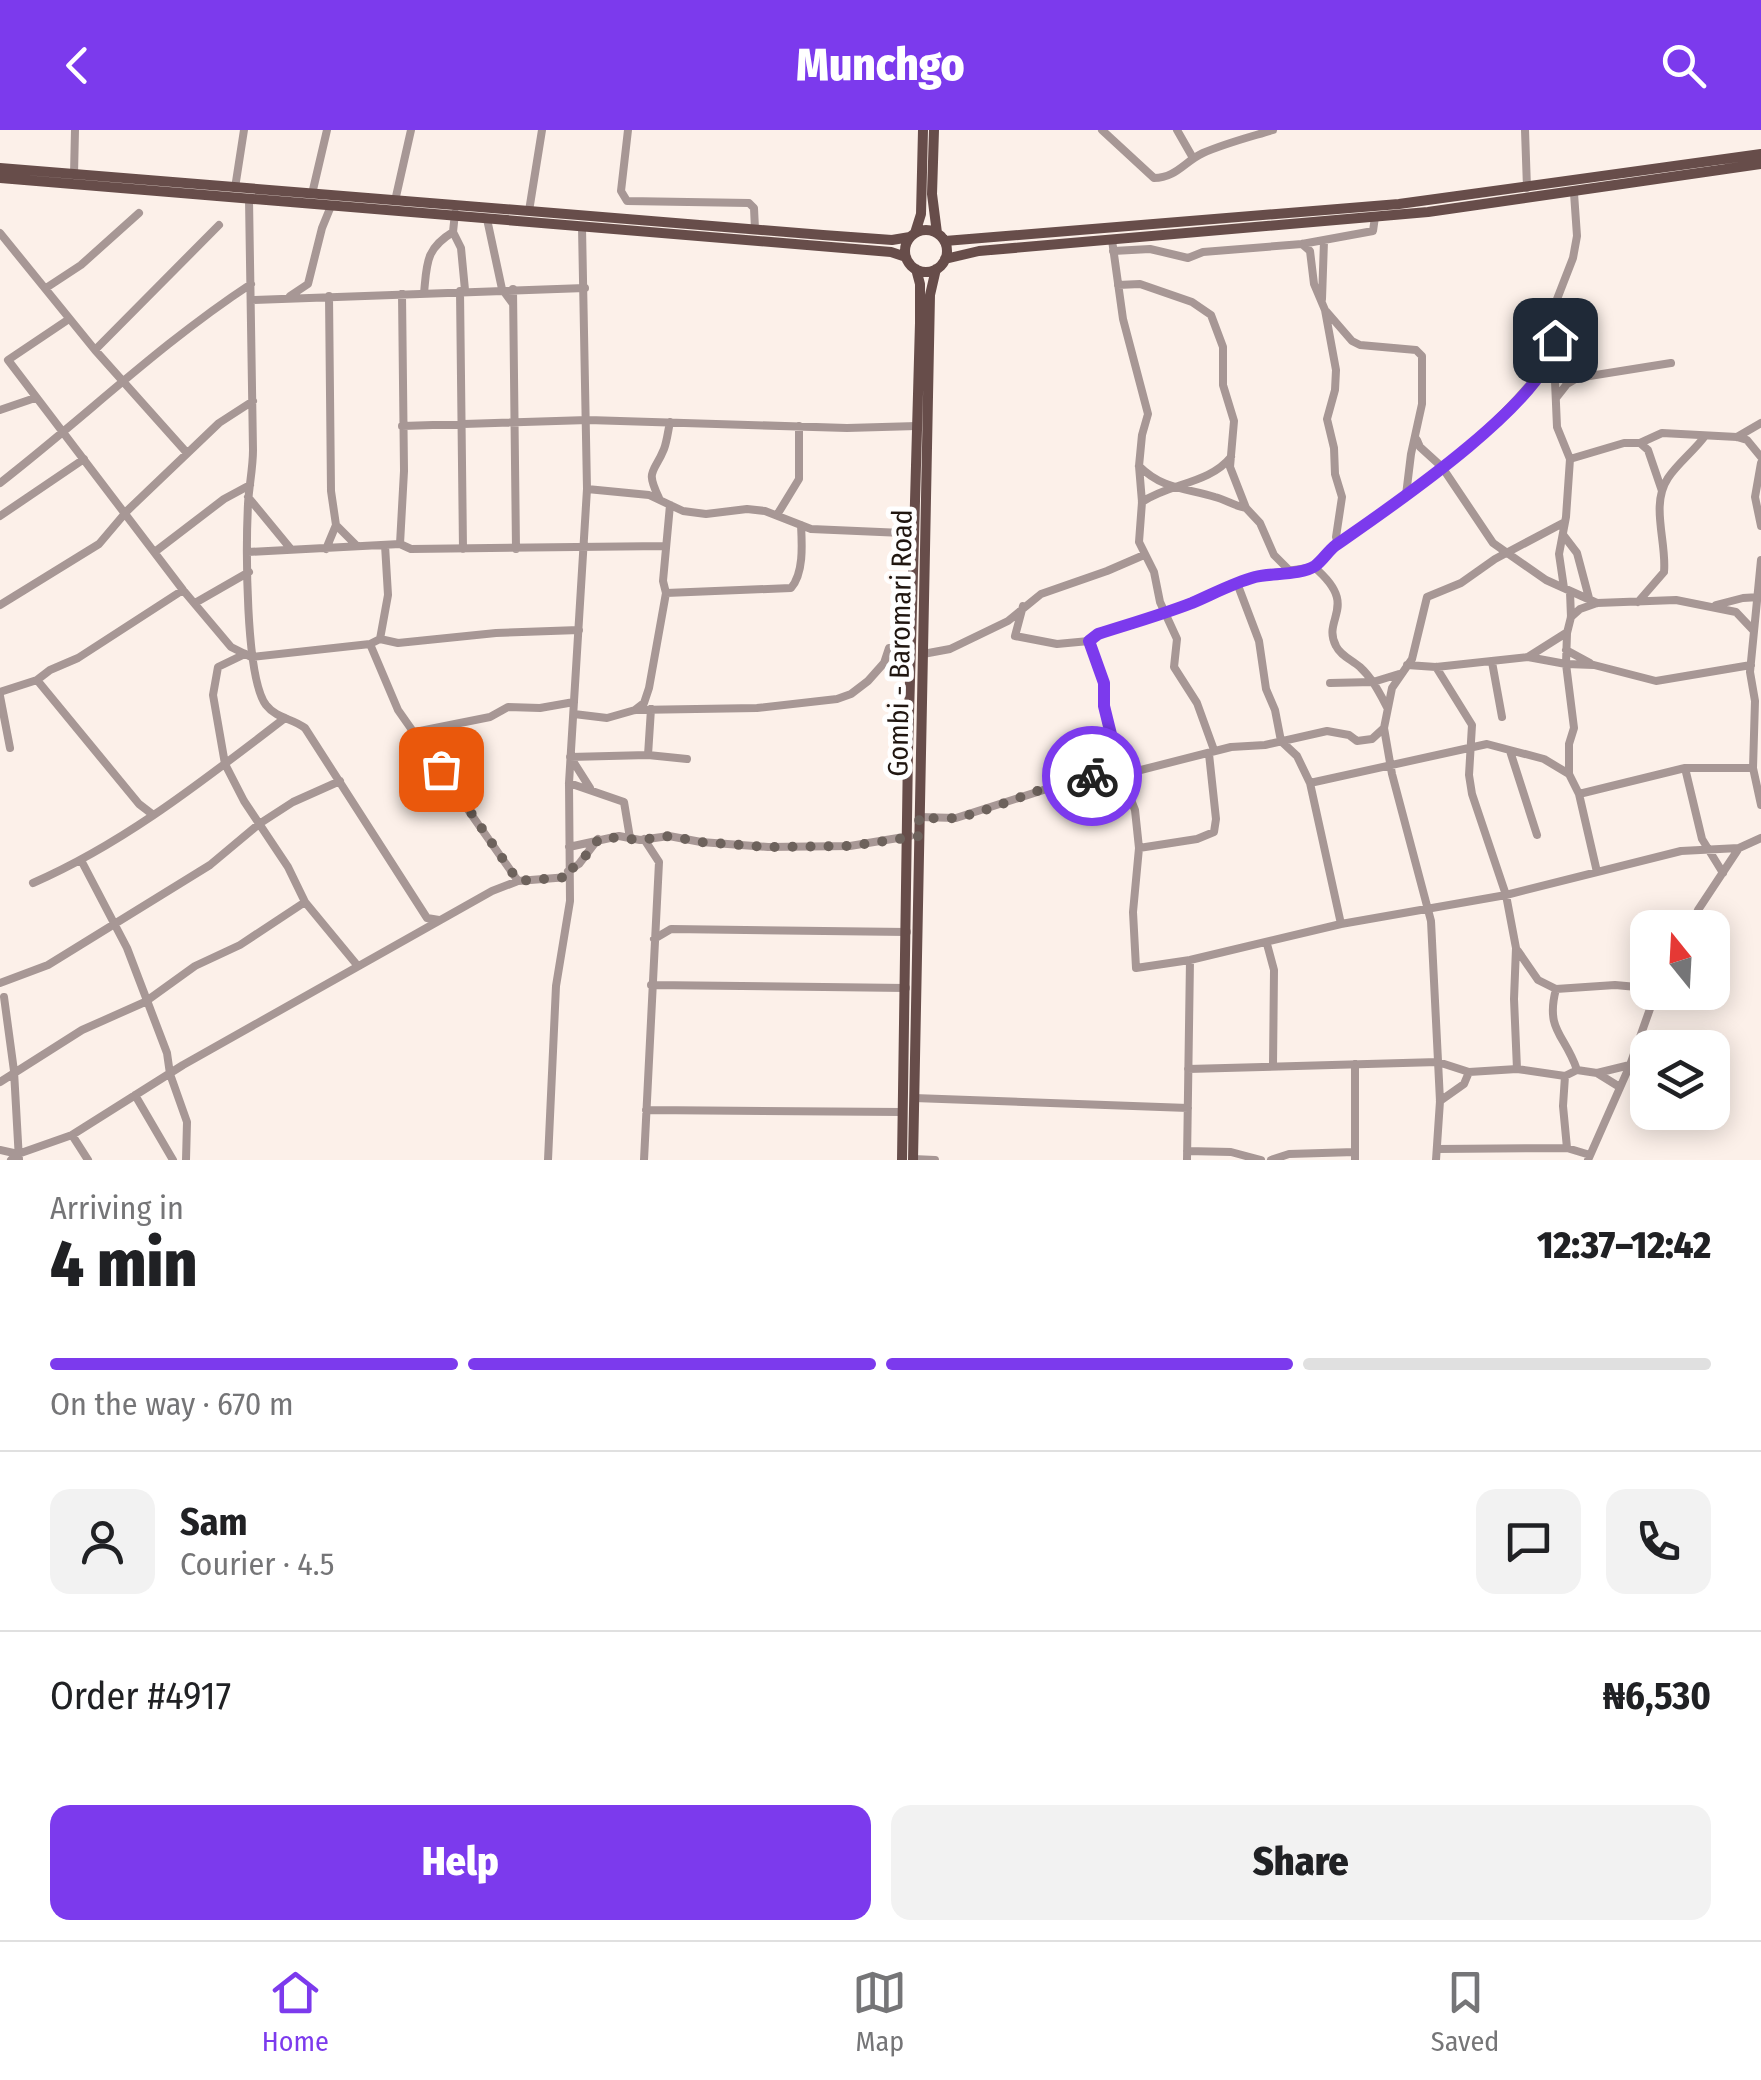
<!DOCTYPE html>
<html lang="en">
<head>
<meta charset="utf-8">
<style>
	:root { --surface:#fff; --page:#f2f2f2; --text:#202124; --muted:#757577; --line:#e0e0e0; --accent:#7c3aed }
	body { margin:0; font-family:"Fira Sans Condensed",sans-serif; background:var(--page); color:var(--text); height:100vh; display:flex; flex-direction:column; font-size:38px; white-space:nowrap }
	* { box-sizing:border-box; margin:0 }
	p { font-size:32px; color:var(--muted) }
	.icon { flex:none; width:55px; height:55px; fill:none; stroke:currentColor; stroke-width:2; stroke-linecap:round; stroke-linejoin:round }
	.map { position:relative; height:1030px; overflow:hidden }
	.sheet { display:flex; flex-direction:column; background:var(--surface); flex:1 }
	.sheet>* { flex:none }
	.needle { width:65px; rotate:342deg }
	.tools { position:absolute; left:1630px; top:780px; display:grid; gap:20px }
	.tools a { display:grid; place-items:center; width:100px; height:100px; border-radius:20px; background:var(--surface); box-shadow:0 5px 25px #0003; font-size:50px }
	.pin { position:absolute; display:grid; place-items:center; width:85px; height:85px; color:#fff; margin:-42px; border-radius:20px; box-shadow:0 5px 15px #0006 }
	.courier { position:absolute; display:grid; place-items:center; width:100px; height:100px; margin:-50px; border:8px solid #7c3aed; border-radius:50%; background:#fff; color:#222; box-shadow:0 2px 12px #0007 }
	.summary em { font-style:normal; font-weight:800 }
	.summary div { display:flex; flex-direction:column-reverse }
	.summary { display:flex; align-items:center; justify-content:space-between; height:170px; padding:0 50px }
	h1 { font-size:65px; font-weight:800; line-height:75px }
	.bar { display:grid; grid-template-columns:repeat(4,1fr); gap:15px 10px; align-content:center; height:120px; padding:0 50px }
	.bar i { height:12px; border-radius:8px; background:var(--line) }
	.bar .active { background:var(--accent) }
	.bar p { grid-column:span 4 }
	.line { display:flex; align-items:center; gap:25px; padding:0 50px; border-top:2px solid var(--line) }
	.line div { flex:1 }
	.round { display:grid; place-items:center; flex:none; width:105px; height:105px; border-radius:20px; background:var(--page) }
	.primary-button { display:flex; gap:20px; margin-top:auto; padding:20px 50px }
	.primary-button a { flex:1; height:115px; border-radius:20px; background:var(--accent); color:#fff; font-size:40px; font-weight:800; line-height:115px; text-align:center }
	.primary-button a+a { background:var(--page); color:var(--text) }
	header { display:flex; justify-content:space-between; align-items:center; height:130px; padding:0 50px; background:var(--accent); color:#fff; font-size:45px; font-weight:800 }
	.menu { display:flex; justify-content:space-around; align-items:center; height:140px; border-top:2px solid var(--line); background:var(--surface); font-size:28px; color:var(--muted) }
	.menu a { display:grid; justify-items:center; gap:5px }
	.menu .active { color:var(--accent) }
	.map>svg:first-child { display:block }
</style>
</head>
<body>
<header><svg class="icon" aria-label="back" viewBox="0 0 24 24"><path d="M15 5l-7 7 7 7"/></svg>Munchgo<svg class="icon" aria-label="search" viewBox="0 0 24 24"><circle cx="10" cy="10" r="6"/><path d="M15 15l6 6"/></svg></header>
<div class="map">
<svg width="1761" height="1030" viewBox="0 0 1761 1030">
	<rect width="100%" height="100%" fill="#fcf0e9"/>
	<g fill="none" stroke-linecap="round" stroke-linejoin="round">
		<!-- minor -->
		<path stroke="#a79795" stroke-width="8" d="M628,0L621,61L627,71L749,73L754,78L755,99
			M1102,0L1154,48C1176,48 1185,31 1203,23C1226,13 1250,7 1273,0
			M1177,0L1193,28
			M1525,0L1527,58
			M74,45L75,0
			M235,58L244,0
			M312,64L327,0
			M249,69L253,320C253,338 249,356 248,374C246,414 245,547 266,575C277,589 292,588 305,598L427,788L439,790
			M395,71L411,0
			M529,81L542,0
			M455,83L453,102L461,118L465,160
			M487,89L502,159L513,174
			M0,103L95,220L187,323
			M1112,110L1123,189L1148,284L1142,305L1139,336L1142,372L1139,412L1154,442L1160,472L1177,509L1174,537L1197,573L1214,620
			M1302,114L1310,121L1314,154L1325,180L1336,240L1335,260L1327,289L1334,318L1335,344L1342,367L1336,407L1338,414
			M1113,121L1150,119L1188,128L1203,122L1302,114L1373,101L1375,87
			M1118,155L1140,154L1192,172L1211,185L1223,217V255L1234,291L1230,337L1246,378L1260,393L1274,425L1290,441
			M46,158L81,135L139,83
			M513,159L516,419
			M460,161L463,419
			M424,163C427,134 425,119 453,102
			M290,166L308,154L322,98L331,76
			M1322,169L1324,111
			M252,170L585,158
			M1326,181L1352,211L1360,215L1416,220L1422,226V274L1411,324L1406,365
			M69,189L8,230L183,460L231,517L251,527L370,514L380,509L388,465L385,415
			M95,220L219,95
			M1556,268L1567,254L1577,248L1671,233
			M0,280L35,268
			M402,296L588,290L847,298L917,296
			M1737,307L1761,293
			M1417,310L1420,317L1442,337L1493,413L1546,450L1597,473
			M1640,313L1648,320L1662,361
			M1570,329L1624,313H1640L1662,303L1737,307L1747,310L1761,327
			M1761,333L1755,367L1761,396
			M1139,336C1162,359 1185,358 1215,367C1226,370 1235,376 1246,378
			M0,353C85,287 161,213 251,154
			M587,359L649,365L683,381L706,384L747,379L765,381L811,399L903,403
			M248,367L290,418
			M659,368C645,339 654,344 664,319C667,311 668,301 670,292
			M1142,372C1170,353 1209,354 1231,327
			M670,375L663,451L666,463L791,458C804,443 802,414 801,395
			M777,385L799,349V296
			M0,386L84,329
			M336,395L357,416
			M1564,406L1577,423L1589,468
			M400,414L404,341L402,164
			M326,419L336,395L331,361L329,166
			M156,421L224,369L250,355
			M248,422L400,414L411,419L666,416
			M1761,430L1750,542L1755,571L1753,638L1761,675
			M1314,437C1361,477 1321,488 1336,516C1340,525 1352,530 1360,537C1372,548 1379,562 1387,577
			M1237,453L1259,511L1266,559L1275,580L1281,611L1297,626L1310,653L1341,794
			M1564,458L1559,424L1566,387L1570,329L1557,297L1552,182L1573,128L1577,106L1574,63
			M1570,462L1571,487L1567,503L1566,534L1574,598L1569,614V644L1579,664L1597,742
			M1638,472L1664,442C1667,412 1650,375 1668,348C1678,333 1694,321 1705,306
			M195,473L249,442
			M0,475L99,414L127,381L219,293L253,271
			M1716,475L1743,468L1760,467
			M1023,476L1015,506L1057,514L1089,511L1104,553V577L1121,645L1135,680L1139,718L1133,782L1136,838L1190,830L1341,794L1506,765L1681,721L1739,718L1761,708
			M1571,487L1580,479L1597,473L1676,470L1736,482L1753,500
			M380,509L398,513L496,503L579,500
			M1089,511L1098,505L1164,483L1237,453L1274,443L1314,437C1333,413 1362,399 1386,381C1448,334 1510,287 1554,223
			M370,514L398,580L518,751
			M1566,520L1590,533
			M245,524L218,537L213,565L225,634L244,671L288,737L305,772L357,835
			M923,524L950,519L1008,491L1041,464L1107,441L1144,425
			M1528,527L1566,503
			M1492,532L1502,587
			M1407,535L1436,537L1528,527L1566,534L1594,535L1656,551L1751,535
			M1436,537L1472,595L1469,645L1472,664L1506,765L1516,818L1514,869L1517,939
			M37,550L139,674L152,684
			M1330,553L1373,552L1399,544
			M0,562L37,550L50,540L78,528L183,460
			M0,566L10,618
			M635,580L644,573L649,558L666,463
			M574,584L607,588L635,580L757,578L837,569L851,564L868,551L884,533L889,518
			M1384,598L1392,644L1431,791L1440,971L1436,1030
			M415,602L490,587L508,577L540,578L574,572
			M1510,621L1537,705
			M648,625L651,579
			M570,627L648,625L687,629
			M571,628L590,658
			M1685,638L1702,709L1723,743
			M569,653L624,672L630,708
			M1310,653L1487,614L1544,629L1569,644
			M1579,664L1685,638H1753
			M919,687L956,688L1084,647L1121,645L1231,617L1265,615L1327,601L1349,605L1357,611L1372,609L1384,598L1392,558L1412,529L1427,467L1461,453L1495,429L1563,393
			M644,709L659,732L644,1030
			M569,717L619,706L640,710L669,706L701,712L768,717L850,716L910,706
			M1139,718L1197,709L1214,702L1216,689L1209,624
			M82,732L127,818L167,923L170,944L187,992L186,1030
			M568,741L579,734L598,709
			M33,753C125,713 205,649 285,588
			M1690,798L1698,780L1739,718
			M654,809L671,799L907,802
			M1267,814L1274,840L1273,936
			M1518,821L1538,850L1556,859
			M0,853L48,835L210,735L259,694L293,672L340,651
			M651,855L906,858
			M4,867L14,941L19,1030
			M1355,934V1030
			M1188,939L1438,932L1469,942L1517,939L1565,946L1577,940L1597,943L1618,956
			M1577,940C1565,904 1545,901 1556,859L1615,855L1648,858
			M1597,943L1630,935
			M1565,946L1563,976L1567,1018
			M0,952L82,900L145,872L195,836L240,815L305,772
			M135,965L173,1030
			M914,968L1188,978
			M1440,971L1464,954L1469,942
			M646,980L902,982
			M72,1005L88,1030
			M1437,1019L1567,1018L1590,1025
			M0,1020L18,1024
			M1187,1021L1231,1022L1261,1030
			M913,1029L935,1030
			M11,1030L18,1024L72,1005L183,935L492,761L518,751L568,747
			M548,1030L556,856L570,771L569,653L587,359L582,97
			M1187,1030L1190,830
			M1271,1030L1289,1024L1355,1022
			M1588,1030L1630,935L1656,862"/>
		<!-- major -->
		<path stroke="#674d4a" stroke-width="10" d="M934,0L932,64L937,103
			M0,38L823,105L892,110L910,107
			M0,48L891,122L906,127
			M905 121a21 21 0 1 1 42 0a21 21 0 1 1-42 0Z
			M915,103L921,84L923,0
			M945,111L1399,74L1761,24
			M945,129L979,121L1428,82L1761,34
			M902,1030L908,621L920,193V154L916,139
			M913,1030L930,165L936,139"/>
	</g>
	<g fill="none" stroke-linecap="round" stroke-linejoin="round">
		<!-- done -->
		<path stroke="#6d625c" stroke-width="10" stroke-dasharray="0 18" d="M441,639L518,751L568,747V741L579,734L598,710L606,707L640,710L670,706L700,712L768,717L850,716L920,706L919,687C932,688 948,690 960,687C1004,677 1046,653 1092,646"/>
		<!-- route -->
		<path stroke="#7c3aed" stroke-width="12" d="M1092,646L1121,645L1104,576V553L1089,511L1098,504C1129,494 1161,485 1192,473C1213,464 1233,453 1255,447C1272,443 1301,445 1315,436C1323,430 1328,421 1336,415C1385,381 1552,268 1555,210"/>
	</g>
	<g text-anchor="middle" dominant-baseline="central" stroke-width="10" stroke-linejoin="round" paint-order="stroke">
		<!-- street labels -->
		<g font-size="28" fill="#201610" stroke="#fff">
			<text transform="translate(900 513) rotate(-89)">Gombi - Baromari Road</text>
		</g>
	</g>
</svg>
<div class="tools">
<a><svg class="needle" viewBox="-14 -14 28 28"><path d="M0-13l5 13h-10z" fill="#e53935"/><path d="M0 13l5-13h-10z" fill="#757577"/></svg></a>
<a><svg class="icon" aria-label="layers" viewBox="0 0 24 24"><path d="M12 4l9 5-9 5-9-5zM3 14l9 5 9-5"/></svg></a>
</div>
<div class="pin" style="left:441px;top:639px;background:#ea580c"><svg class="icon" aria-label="bag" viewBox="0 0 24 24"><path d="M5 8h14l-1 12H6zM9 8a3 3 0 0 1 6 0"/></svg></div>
<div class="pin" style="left:1555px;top:210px;background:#1f2937"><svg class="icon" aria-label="home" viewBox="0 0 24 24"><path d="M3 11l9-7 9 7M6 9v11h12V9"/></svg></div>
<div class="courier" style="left:1092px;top:646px"><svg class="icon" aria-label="bike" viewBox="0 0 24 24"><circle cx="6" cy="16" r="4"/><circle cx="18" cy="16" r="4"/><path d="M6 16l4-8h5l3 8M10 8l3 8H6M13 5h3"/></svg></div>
</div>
<section class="sheet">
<div class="summary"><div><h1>4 min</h1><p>Arriving in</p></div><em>12:37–12:42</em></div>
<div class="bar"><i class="active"></i><i class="active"></i><i class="active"></i><i></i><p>On the way · 670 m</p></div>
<div class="line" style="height:180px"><a class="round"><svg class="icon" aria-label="person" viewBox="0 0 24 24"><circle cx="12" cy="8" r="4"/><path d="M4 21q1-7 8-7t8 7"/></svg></a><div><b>Sam</b><p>Courier · 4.5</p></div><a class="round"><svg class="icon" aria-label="chat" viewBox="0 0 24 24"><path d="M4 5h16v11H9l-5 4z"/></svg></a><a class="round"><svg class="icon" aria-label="phone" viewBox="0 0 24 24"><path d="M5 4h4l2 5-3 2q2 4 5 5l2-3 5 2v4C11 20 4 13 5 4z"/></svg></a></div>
<div class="line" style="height:130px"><div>Order #4917</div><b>₦6,530</b></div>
<div class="primary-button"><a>Help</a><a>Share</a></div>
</section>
<nav class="menu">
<a class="active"><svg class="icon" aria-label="home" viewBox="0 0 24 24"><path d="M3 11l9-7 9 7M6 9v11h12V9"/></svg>Home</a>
<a><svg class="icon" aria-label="map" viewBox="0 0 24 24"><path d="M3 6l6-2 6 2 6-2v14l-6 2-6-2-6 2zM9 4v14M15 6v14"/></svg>Map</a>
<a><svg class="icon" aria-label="saved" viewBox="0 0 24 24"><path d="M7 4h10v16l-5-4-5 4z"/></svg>Saved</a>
</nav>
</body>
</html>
